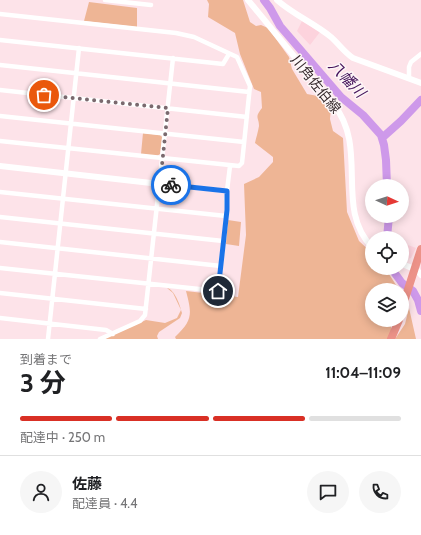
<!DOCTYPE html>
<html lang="ja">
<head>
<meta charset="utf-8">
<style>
	:root { --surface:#fff; --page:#f6f6f6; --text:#202124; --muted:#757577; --line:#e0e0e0; --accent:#d93025 }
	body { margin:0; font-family:Cabin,"Noto Sans JP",sans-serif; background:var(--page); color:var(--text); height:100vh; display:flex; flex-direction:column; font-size:15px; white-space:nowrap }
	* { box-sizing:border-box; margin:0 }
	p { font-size:13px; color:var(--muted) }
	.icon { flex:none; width:22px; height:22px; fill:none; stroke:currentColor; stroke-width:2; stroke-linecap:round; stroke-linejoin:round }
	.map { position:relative; height:339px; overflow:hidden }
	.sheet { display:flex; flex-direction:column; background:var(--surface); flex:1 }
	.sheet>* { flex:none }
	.needle { width:26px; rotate:93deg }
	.fabs { position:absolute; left:365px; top:179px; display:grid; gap:8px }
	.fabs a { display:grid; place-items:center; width:44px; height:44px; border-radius:50%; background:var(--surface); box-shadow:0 2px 10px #0003; font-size:20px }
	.pin { position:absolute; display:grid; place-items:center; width:34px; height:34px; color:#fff; margin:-17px; border:2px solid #fff; border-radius:50%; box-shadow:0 1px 4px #0007 }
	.courier { position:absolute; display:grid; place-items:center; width:40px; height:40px; margin:-20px; border:3px solid #1a73e8; border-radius:50%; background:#fff; color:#222; box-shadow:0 1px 5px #0007 }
	.headline em { font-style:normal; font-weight:700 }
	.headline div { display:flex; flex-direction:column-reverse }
	.headline { display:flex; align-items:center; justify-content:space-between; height:68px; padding:0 20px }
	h1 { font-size:26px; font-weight:700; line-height:30px }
	.bar { display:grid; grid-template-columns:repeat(4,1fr); gap:6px 4px; align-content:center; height:48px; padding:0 20px }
	.bar i { height:5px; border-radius:3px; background:var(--line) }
	.bar .selected { background:var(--accent) }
	.bar p { grid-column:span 4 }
	.line { display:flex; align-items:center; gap:10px; padding:0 20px; border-top:1px solid var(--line) }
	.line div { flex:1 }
	.round { display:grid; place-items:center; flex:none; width:42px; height:42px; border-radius:21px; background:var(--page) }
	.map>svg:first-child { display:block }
</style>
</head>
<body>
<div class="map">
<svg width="421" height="339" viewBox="0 0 421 339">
	<rect width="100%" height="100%" fill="#fde3e9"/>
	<!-- built -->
	<path fill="#fdd3dd" d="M302,21L320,32L310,45L297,31Z
		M404,239L408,245L416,248L411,258L407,259H402V241Z"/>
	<!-- green -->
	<path fill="#eeb595" d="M207,0H243L250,22L256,26L261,25L268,28L289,57L292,69L307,94L323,97L331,107L330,119L333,131L343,138L347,212L359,241L372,253V268H385L398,288V290H372V320H391V333L388,339H176L175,337C193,320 192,314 186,291L238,297L246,235L244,184L259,177L273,162V157L255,143C256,138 258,132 259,126C259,117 254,118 262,108L261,92L254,89L240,54L235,33L208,17L209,4Z
		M89,2L137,8V27L84,21Z
		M143,133L160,135L162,137L160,154L157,156L141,154Z
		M228,220L241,222L239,246L226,244Z
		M167,288C175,290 180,305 182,313L180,318L159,332L157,336L158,339H104L146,320L165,323L177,318L181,310L173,293Z
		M409,308L416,339H395L405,324Z"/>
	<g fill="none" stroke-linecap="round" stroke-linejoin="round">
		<!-- river -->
		<path stroke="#ce99ea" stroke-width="8" d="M264,0L270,8L280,26L341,97L363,115L381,135L384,145L386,160L387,186
			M382,138L401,121L421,100
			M387,238L389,216
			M391,268L402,283L413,291L418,300L421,311"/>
		<!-- street -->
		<path stroke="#fff" stroke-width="4.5" d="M105,0L151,5
			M0,14L176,33L194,37L237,57L250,86L242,163L239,166L0,141
			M0,40L223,64L229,54
			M0,65L249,92
			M409,78V67L411,62L421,54
			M0,90L247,117
			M0,116L244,142
			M160,184L227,191
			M0,192L226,216
			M0,217L223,241
			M0,242L221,266
			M0,268L218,291L227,210L226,199L230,166
			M0,293L146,309
			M0,318L106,330L113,334
			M48,339L79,48
			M100,339L140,321L145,315L173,58"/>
		<!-- secondary -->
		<path stroke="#fff" stroke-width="6" d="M248,0L334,105C369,149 334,208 372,247
			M277,0C294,15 314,23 331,37C339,44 344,52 353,58L421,83
			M0,166L160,184
			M402,264L417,270L421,275"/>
		<!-- highway -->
		<path stroke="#ec9288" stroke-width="8" d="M402,308L421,249
			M391,339L399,320"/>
	</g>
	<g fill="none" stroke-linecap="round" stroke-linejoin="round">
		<!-- done -->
		<path stroke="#7a696e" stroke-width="4" stroke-dasharray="0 7.2" d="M44,95L168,108L160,184L171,185"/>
		<!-- route -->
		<path stroke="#1a73e8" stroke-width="5" d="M171,185L227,191V210L218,291"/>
	</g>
	<g text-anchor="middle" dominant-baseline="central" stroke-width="3" stroke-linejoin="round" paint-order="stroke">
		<!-- street labels -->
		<g font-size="14" fill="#34282b" stroke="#fdf6f7">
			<text transform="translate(316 84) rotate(51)">川角佐伯線</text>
		</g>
		<!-- water labels -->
		<g font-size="15" font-style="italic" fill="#44125a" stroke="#fdf6f7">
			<text transform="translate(347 79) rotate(46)">八幡川</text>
		</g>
	</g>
</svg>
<div class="fabs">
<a><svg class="needle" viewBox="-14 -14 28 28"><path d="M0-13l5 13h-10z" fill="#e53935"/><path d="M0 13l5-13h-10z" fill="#757577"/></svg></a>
<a><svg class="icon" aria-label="locate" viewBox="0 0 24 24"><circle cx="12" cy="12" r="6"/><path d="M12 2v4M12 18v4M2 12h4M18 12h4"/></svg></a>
<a><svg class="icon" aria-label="layers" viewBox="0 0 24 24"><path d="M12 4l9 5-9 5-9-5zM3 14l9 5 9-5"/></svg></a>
</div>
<div class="pin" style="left:44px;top:95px;background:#ea580c"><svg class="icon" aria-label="bag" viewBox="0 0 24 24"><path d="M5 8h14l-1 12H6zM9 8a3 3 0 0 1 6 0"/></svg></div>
<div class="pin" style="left:218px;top:291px;background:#1f2937"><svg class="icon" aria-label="home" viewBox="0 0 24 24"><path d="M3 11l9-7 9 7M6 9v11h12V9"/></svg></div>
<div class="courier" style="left:171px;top:185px"><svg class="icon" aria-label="bike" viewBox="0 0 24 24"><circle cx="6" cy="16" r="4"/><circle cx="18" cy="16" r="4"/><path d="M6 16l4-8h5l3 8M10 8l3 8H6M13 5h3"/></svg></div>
</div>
<section class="sheet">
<div class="headline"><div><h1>3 分</h1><p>到着まで</p></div><em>11:04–11:09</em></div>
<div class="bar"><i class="selected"></i><i class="selected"></i><i class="selected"></i><i></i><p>配達中 · 250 m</p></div>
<div class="line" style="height:72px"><a class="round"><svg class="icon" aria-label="person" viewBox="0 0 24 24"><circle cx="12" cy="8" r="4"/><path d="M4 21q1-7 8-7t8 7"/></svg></a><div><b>佐藤</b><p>配達員 · 4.4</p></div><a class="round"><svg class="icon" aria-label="chat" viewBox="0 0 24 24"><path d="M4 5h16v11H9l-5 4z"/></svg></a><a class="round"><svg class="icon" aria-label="phone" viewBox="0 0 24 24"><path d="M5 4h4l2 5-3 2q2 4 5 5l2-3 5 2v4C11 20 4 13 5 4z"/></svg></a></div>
</section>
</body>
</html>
